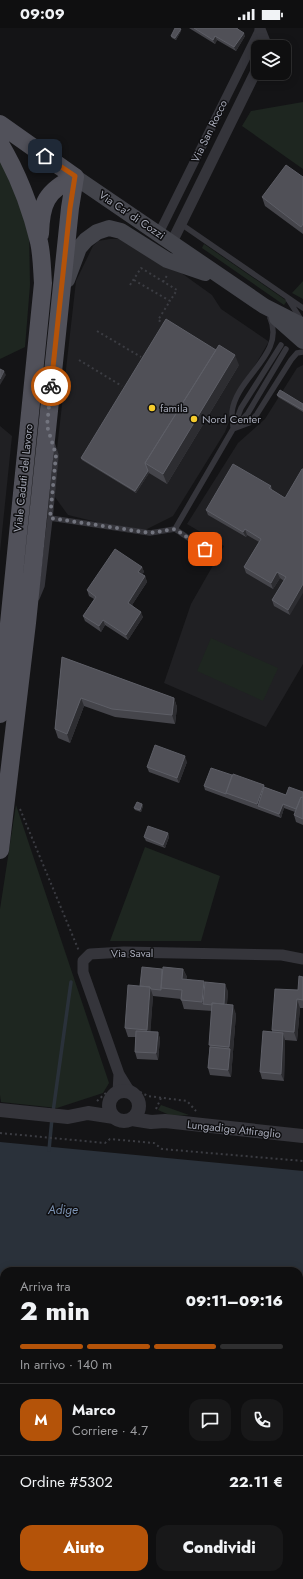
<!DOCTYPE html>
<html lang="it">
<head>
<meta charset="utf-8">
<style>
	:root { --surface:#0f0f10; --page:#181819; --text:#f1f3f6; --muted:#9b9c9f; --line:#2f2f30; --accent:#b45309 }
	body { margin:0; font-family:Jost,sans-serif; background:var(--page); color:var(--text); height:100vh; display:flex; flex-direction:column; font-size:15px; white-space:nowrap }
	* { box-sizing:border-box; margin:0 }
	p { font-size:13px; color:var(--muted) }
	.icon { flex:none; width:22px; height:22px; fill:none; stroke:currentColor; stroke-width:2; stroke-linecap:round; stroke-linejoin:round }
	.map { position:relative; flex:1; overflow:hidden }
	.panel { position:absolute; left:0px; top:1239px; width:303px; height:312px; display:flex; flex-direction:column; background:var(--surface); border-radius:12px 12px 0 0; box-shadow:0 2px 10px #0003,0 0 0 1px var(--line) }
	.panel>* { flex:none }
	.fabs { position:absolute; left:251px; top:12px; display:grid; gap:8px }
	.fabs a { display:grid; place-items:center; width:40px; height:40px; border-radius:8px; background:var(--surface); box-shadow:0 2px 10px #0003,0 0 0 1px var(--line); font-size:20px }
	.pin { position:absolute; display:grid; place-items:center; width:34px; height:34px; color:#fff; margin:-17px; border-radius:8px; box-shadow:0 2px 6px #0006 }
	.courier { position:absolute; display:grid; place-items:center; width:40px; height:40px; margin:-20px; border:3px solid #b45309; border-radius:50%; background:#fff; color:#222; box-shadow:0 1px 5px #0007 }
	.summary em { font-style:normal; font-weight:800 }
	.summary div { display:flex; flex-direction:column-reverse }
	.summary { display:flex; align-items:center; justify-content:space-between; height:68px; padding:0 20px }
	h1 { font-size:26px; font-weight:800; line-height:30px }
	.bar { display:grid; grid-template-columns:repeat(4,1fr); gap:6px 4px; align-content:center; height:48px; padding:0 20px }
	.bar i { height:5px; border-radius:3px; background:var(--line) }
	.bar .current { background:var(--accent) }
	.bar p { grid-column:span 4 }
	.line { display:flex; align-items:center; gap:10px; padding:0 20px; border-top:1px solid var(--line) }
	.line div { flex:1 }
	.round { display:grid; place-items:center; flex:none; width:42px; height:42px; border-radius:12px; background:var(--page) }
	.button { display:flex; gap:8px; margin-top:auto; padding:8px 20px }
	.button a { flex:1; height:46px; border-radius:12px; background:var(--accent); color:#fff; font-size:16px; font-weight:800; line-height:46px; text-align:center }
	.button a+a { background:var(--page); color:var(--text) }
	.status { display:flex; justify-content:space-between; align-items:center; height:28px; padding:0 20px; background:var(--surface); direction:ltr }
	.status svg { height:11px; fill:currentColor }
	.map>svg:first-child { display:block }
</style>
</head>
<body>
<div class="status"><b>09:09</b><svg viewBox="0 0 49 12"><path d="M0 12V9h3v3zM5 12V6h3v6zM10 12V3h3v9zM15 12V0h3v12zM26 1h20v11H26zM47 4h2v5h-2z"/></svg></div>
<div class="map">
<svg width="303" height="1551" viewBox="0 0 303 1551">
	<rect width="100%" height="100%" fill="#141416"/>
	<!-- built -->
	<path fill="#202023" d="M110,211H134L212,267L221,281L268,313V315L235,372L232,386L225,404L173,488L145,502L109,497L68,487L52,465L76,253L93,218L98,213Z
		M303,337V636L266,699L164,655L191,576L224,518L187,496L238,415L265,391L297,340Z
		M0,398L12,408L0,524Z"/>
	<!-- green -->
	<path fill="#1e2620" d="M303,74V141L242,98L251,83Z
		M0,127L29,202L30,257L25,319L0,331Z
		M204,216L287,273L284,277L202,220Z
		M303,253V271L292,265Z
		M211,610L278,640L263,673L197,643Z
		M16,777L109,1055L103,1065L57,1080L1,1074L0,1067V881Z
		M145,819L220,848L201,913H110Z
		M161,1077L189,1087L172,1088L158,1082Z
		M0,1265H4V1294H0Z
		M299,1292L303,1293V1311H299Z
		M54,1547H101V1551H54Z"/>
	<!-- water -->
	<path fill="#2a313a" d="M0,1114L303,1143V1295L299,1294V1243H4V1256H0Z"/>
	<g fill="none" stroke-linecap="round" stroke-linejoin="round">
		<!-- stream -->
		<path stroke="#2a313a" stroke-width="3.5" d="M53,1084L71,954
			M49,1122L52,1090"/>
		<!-- path -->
		<path stroke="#3b3c42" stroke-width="2" stroke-dasharray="2 3" stroke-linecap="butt" d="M134,252L170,273L158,292L165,296
			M163,254L168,246
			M130,257L141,240L177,262L170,273
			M97,303L141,329
			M79,332L122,358
			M20,781L79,923
			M140,1064L148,1068L187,1073L196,1083
			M97,1073L107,1064
			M156,1081L161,1070
			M0,1105L105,1115L110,1111L154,1115L162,1121L303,1133
			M0,1279L4,1280
			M299,1305L303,1306
			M0,1528H4
			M299,1530L303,1531"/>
		<!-- service -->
		<path stroke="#35353b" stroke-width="5.5" d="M181,196L303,280
			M288,271L302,293
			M236,398L248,385L286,321
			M233,399C233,394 232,389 232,384C236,349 286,326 270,290
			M233,401L249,395L257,386L291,332L297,325L303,324
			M50,490L150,505L175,501L215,528
			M175,501L233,401L241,380L281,317
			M37,570L42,558L50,490L56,427L52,415"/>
		<!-- pedestrian -->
		<path stroke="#35353b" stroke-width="9" d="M159,205L260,1"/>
		<!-- minor -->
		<path stroke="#35353b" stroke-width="11" d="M260,1L267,19
			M172,214L258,39
			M118,1064L119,1046
			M130,1064L119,1046L83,944V933L90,926L124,924L282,927L303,931"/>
		<!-- tertiary -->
		<path stroke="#35353b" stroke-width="14" d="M109 1078a15 15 0 1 1 30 0a15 15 0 1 1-30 0Z
			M0,1082L68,1089L88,1085L114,1089
			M132,1091L151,1094L165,1093L303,1108"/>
		<!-- secondary -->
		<path stroke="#43444b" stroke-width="16" d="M75,149L264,278L303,298
			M67,252L79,220L86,212L97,204L109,200L121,203L167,232L205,245
			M277,290L303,313"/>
		<!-- primary -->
		<path stroke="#51515a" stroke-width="18" d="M0,96L75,149
			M0,116C18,146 31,181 39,214C42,227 42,242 43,255L0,686
			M40,206C41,175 46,163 75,149
			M0,822L27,595L70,180L75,149"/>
	</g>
	<!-- wall -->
	<path fill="#45454b" d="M189,0H238V1L245,8L236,23L217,12L215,16Z
		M181,1V3L176,12L172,10L171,8Z
		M303,149V206L265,178L262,169Z
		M239,337L167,456L149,445L136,465L82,432L81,430Z
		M277,367L303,376V384L278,369Z
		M271,458L272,462L285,470L290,587L274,578L272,572L284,553L280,550L273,561L246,545L244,539L259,514L247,507L246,509L208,487L206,482Z
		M142,539L144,544L142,546L145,548L147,554L132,577L143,589L128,612L105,597L101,604L85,593L83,588L94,571L89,568L87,562Z
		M62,629L174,670L177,679L175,696L115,689L84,678L70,715L58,710L55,701Z
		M187,734L179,755L149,744L147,739Z
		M232,747L264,757V759L286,767L303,764V797L296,794L294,787L295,784L284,780L281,790L205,762L204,758Z
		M142,776L143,778L141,784L135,782L134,780Z
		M168,805L169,809L165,820L146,813L144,809Z
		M162,941H183L187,949L186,951L205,954L228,963L227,976L236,986L231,1049L210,1047L208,1040L212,983L184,981L181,971L153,968L150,1004H158L160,1011L158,1032L137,1031L135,1024L136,1009H128L125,1000L140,958Z
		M303,949V980H300L297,1013L285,1012L284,1053L262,1051L260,1044L272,1004V1002L298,962Z
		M73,1547V1551H63L62,1550Z"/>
	<!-- shaded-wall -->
	<path fill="#2d2d31" d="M181,1V3L176,12L175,10Z
		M244,5L245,8L236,23L234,19Z
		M215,8L217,12L215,16L213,12Z
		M235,327L239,337L167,456L163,446Z
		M4,343L6,347L0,357V351Z
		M148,443L149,445L136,465L135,463Z
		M245,501L247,507L246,509L243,504Z
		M142,539L144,544L140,549L138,544Z
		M277,544L280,550L273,561L271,555Z
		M145,548L147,554L130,580L128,575Z
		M303,556V565L290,587L288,582Z
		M141,584L143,589L128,612L126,607Z
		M103,592L105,597L101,604L99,598Z
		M81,670L84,678L70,715L67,706Z
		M174,670L177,679L175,696L172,687Z
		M185,728L187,734L179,755L177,750Z
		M264,757L266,763L258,778L257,776Z
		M142,776L143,778L141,784L140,782Z
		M283,776L284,780L281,790L279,786Z
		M168,805L169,809L165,820L163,817Z
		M183,941L187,949L186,960L182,951Z
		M204,953L207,961L203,976L202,974Z
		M225,956L228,963L226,985L224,978Z
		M150,959L153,968L150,1011L147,1002Z
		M297,971L300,980L297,1013L294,1004Z
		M233,977L236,986L231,1049L228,1042L230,1021L229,1019Z
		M158,1004L160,1011L158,1032L156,1025Z
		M283,1005L285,1012L284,1053L281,1046Z"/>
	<!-- building -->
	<path fill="#505057" stroke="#5d5e66" d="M175,0H179L181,1L175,10L171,8Z
		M194,0H236L244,5L234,19L215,8L213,12Z
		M286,137L303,149V196L301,199L262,169Z
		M166,291L216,322L145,435L148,443L135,463L81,430Z
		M219,317L235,327L163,446L145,435Z
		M0,341L4,343L0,351Z
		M280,362L303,376V382L277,367Z
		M233,436L271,458L269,460L285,470L302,441H303V556L288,582L272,572L286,549L277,544L271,555L244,539L261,511L245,501L243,504L206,482Z
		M115,521L142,539L138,544L145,548L128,575L141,584L126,607L103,592L99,598L83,588L96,569L87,562Z
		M62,629L174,670L172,687L112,681L81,670L67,706L55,701Z
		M155,717L185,728L177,750L147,739Z
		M211,740L232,747L226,765V766L204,758Z
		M233,746L264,757L257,776L226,765Z
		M264,759L286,767L289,759L303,764V768L302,770L301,769L296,781L283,776L279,786L258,778Z
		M301,769L303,770V791L294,787Z
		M137,774L142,776L140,782L134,780Z
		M148,798L168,805L163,817L144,809Z
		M142,939L162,941L161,960V962L151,961L150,959L140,958Z
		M163,939L183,941L182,951L204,953L202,974L181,972L182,962L161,960Z
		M299,948L303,949V972L297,971L294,1004L272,1002L275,961L298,962Z
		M205,954L225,956L224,976L212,975V977L203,976Z
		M128,957L150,959L147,1002L125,1000Z
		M212,975L233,977L229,1019L209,1017Z
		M136,1003L158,1004L156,1025L135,1024Z
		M263,1003L283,1005L281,1046L260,1044Z
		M210,1019L230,1021L228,1042L208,1040Z
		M62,1547H72V1550H62Z"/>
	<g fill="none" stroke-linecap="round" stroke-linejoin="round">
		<!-- done -->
		<path stroke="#72747e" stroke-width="4" stroke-dasharray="0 7.2" d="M51,358L47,398L56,427L50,490L150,505L175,501L205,521"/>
		<!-- route -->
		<path stroke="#b45309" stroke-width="5" d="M45,128L75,148L70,180L51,358"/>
	</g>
	<!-- markers -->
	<g fill="#f5cb2c" stroke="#0f0f11" stroke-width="1.5">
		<circle cx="152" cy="380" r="4"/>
		<circle cx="194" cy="391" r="4"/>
	</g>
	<g text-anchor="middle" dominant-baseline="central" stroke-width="3" stroke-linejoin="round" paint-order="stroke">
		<!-- street labels -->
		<g font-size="11" fill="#a5a8b6" stroke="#0f0f11">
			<text transform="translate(209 103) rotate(-64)">Via San Rocco</text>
			<text transform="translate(132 187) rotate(34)">Via Ca' di Cozzi</text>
			<text transform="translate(23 450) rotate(-84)">Viale Caduti del Lavoro</text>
			<text x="132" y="925">Via Saval</text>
			<text transform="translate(234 1101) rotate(6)">Lungadige Attiraglio</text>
		</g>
		<!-- poi labels -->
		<g font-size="11" fill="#a5a8b6" stroke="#0f0f11" text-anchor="start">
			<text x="160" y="380">famila</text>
			<text x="202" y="391">Nord Center</text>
		</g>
		<!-- water labels -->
		<g font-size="12" font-style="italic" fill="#7b92b2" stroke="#0f0f11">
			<text x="63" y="1182">Adige</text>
		</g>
	</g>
</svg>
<div class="fabs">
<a><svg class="icon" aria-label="layers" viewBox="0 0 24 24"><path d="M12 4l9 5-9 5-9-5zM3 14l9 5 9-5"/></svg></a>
</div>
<div class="pin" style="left:205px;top:521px;background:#ea580c"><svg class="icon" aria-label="bag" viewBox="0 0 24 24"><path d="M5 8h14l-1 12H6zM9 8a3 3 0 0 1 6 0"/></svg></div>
<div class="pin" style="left:45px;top:128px;background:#1f2937"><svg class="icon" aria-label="home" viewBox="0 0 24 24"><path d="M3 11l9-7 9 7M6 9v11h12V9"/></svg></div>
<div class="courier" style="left:51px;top:358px"><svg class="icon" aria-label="bike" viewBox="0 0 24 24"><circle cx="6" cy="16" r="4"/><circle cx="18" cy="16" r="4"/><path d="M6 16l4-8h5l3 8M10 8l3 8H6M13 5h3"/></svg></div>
<section class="panel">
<div class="summary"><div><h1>2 min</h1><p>Arriva tra</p></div><em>09:11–09:16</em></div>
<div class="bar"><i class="current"></i><i class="current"></i><i class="current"></i><i></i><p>In arrivo · 140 m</p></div>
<div class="line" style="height:72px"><b class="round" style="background:var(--accent);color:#fff">M</b><div><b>Marco</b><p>Corriere · 4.7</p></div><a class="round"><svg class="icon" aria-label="chat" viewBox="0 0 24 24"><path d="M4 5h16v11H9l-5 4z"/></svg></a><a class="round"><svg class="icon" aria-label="phone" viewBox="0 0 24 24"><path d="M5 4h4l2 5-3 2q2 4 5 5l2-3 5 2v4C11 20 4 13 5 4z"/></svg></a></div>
<div class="line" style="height:52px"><div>Ordine #5302</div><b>22.11 €</b></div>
<div class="button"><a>Aiuto</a><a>Condividi</a></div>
</section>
</div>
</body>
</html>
